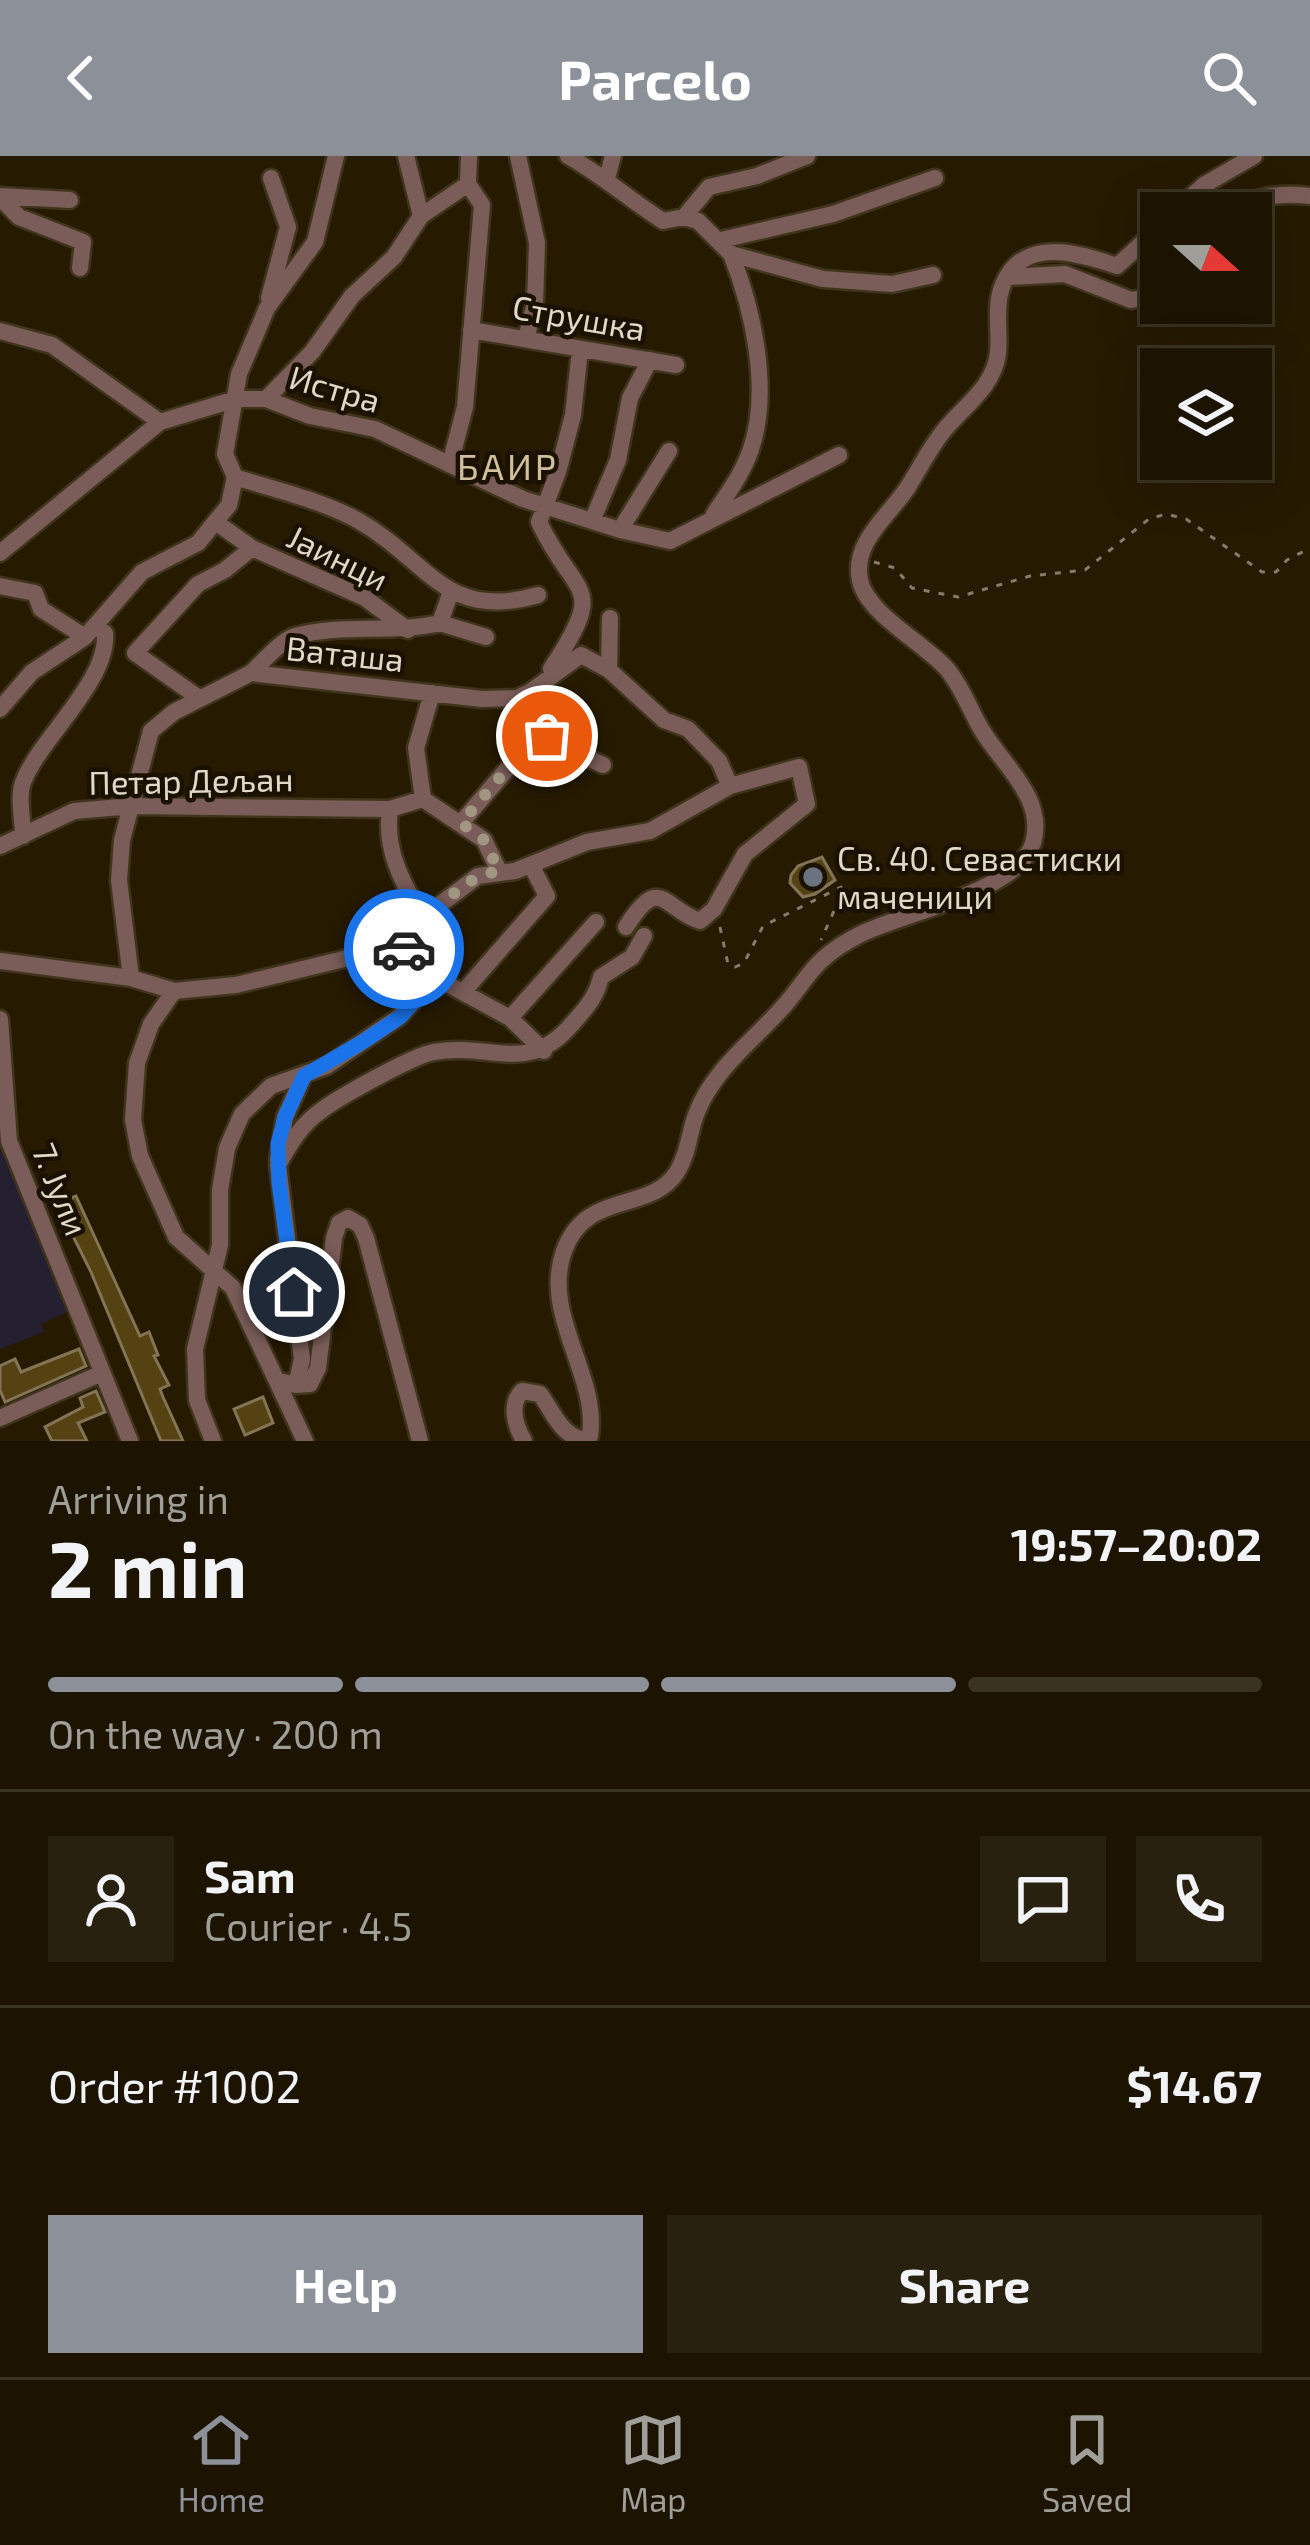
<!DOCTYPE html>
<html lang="en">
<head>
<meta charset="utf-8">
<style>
	:root { --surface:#1c1400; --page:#29210f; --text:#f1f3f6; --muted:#a09e99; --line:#3a3322; --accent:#8c9099 }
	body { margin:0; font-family:"Exo 2",sans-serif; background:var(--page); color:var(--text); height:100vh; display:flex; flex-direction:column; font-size:45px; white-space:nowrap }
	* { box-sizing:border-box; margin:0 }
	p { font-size:39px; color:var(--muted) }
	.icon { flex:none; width:66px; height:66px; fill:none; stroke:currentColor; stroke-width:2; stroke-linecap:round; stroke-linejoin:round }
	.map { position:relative; height:1285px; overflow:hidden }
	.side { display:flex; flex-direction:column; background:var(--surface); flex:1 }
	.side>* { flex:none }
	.needle { width:78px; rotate:111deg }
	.controls { position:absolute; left:1140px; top:36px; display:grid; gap:24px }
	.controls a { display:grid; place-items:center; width:132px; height:132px; border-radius:0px; background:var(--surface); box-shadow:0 12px 48px #0002,0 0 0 3px var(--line); font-size:60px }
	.pin { position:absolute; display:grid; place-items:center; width:102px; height:102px; color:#fff; margin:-51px; border:6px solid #fff; border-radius:50%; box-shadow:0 3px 12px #0007 }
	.courier { position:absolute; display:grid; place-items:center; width:120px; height:120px; margin:-60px; border:9px solid #1a73e8; border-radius:50%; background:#fff; color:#222; box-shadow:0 3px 15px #0007 }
	.summary em { font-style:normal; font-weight:700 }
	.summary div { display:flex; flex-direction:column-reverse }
	.summary { display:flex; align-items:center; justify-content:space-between; height:204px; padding:0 48px }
	h1 { font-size:78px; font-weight:700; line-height:90px }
	.bar { display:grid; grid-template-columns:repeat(4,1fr); gap:18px 12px; align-content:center; height:144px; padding:0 48px }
	.bar i { height:15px; border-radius:9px; background:var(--line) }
	.bar .on { background:var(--accent) }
	.bar p { grid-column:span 4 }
	.line { display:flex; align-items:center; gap:30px; padding:0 48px; border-top:3px solid var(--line) }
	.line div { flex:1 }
	.round { display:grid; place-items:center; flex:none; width:126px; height:126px; border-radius:0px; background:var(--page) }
	.action { display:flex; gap:24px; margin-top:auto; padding:24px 48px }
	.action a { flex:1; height:138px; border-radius:0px; background:var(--accent); color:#fff; font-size:48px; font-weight:700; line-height:138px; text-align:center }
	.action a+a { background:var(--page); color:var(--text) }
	header { display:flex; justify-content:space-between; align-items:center; height:156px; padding:0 48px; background:var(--accent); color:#fff; font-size:54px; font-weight:700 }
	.tabs { display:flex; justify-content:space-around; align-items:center; height:168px; border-top:3px solid var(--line); background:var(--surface); font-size:33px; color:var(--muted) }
	.tabs a { display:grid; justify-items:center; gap:6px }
	.tabs .on { color:var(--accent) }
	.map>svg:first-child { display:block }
</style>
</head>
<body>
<header><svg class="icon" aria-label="back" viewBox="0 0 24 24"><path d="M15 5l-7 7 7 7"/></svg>Parcelo<svg class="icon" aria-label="search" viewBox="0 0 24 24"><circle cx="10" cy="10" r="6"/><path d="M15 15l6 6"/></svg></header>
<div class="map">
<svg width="1310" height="1285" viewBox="0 0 1310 1285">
	<rect width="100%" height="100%" fill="#261a00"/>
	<!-- education -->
	<path fill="#252030" d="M0,878L9,985L76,1152L41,1168L44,1176L0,1193Z"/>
	<!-- building -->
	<path fill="#554212" stroke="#837455" stroke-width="3" d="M822,701L835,724L815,738L803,741L790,727L791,719L798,710Z
		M76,1040L140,1180L149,1176L158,1199L154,1200L169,1229L160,1233L163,1241L183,1285H161L91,1116L68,1070L63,1071L54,1049Z
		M79,1193L86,1210L5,1246L0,1234V1210L15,1203L21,1216Z
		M96,1235L105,1256L78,1267L87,1285H52L45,1271L83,1251L80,1242Z
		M263,1241L273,1267L245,1279L234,1253Z"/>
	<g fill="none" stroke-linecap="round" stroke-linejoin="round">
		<defs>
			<path id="minor" d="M518,0L537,87L535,147L526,183
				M568,0C602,19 630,44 663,65L684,61L698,65L731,98L823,123L892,128L933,119
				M607,22L613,0
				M468,28L469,0
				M0,40L70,44
				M0,42L19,61L83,86L80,112
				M1173,57L1204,29L1254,0
				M1224,57C1249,41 1281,36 1310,40
				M421,60L468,28
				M684,61L709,31L757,20L807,0
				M721,84L833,58L935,22
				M1009,121L1065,118L1131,144L1142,142L1161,126
				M269,142L288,71L271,22
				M471,174L676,209
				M0,175L52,189L160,266
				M266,243L312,196L352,140L394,101L421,60L406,0
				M450,308L465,251L482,49L468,28
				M235,321C275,334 321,344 359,365C429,405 445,466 538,439
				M714,358C728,337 743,317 751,293C771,234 753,153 731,98
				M592,365L618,304L630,242L650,204
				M217,367L252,392L365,442L408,474
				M620,374L669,295
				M0,397L160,266L236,243H266L310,260L375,273L523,343L620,374L670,385L839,299
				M0,430L35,437L41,453L85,481
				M440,467L486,481
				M551,513C609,425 576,445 539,366L558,316L573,259L580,194
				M609,514L610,462
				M251,517C263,506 280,485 295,480C342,467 393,478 440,467L450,438
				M432,537L416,592L423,643L484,684L499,715
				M199,542L135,497L198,428L225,414L252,392
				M0,553L32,516L85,481L142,416L198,387L229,349L235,321L225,298L239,218L267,152L315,86L336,0
				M545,582L603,609
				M461,667L508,612L547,580L530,536
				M23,680C23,664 17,638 24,624C41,582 109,524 105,477L95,470
				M0,690L74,655L132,650L390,653
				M423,763C403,727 384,695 390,653L423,643
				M397,779L407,800L442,825
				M0,805L131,822L174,835L236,829L340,804L369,795L406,774L478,720L515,715L587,686L650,675L730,630L799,611L807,648L745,698L714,753L700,765C663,753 661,716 626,771
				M131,822L119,724L122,684L151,575L174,556L251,517L482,543L517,542L530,536L581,499L609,514L664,564L688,573L719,605L730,630
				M174,835L151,868L137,907L133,964L140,1000L176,1081L233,1132L305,1285
				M463,836L547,740L531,709
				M510,862L544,895
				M0,863L9,985L130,1285
				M278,1004L285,961L304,919
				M279,1225L296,1229L302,1203L278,1009C289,990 300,970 318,957C335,943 414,899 434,896C492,886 528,920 572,868C586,852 596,842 601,821L632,801L644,780
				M296,1229L310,1228L318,1212L334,1082L339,1067L348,1062L360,1069L366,1082L420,1285
				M0,1262L102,1217
				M213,1285L197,1244L195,1193L220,1089V1034L227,992L242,958L271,930L327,910L399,861L424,834L442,825L510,862L596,766
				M524,1285C515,1269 509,1249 522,1235L540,1238C554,1257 560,1278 583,1284L590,1280C599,1219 541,1159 564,1095C586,1033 650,1058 677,1016C689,997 689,975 697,956C714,913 753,885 783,851C797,836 808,816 823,803C834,793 849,784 861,778C905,756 1018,736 1033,687C1046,643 1003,609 983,576C970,555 963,532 947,513C924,487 866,457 860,424C852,386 889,360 908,331C919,313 929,294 942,277C961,252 994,232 998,197C1000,177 995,153 1001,134C1019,79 1076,96 1117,110L1161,70"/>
		</defs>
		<!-- minor casing -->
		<use href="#minor" stroke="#40351c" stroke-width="21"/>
		<!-- path -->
		<path stroke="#867c67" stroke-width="3" stroke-dasharray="6 9" stroke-linecap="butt" d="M874,406L895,412L912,432L958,441L1030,420L1085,414L1149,363L1166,358L1186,363L1262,416H1276L1287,404L1310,392
			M720,771L728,808L735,811L744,807L763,770L841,731L842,737L821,784"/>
		<!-- minor -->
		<use href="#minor" stroke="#7a5d59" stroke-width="16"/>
	</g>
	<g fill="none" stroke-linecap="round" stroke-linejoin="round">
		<!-- done -->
		<path stroke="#a09682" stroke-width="12" stroke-dasharray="0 21.6" d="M404,793L397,779L478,720L499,715L484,684L461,667L508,612L547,580"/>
		<!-- route -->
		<path stroke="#1a73e8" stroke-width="15" d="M294,1136L279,1027L278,988L285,961L304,920L364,885L400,861L424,835L442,825L404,793"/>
	</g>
	<!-- markers -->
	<circle fill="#6b7280" stroke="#1b1100" stroke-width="4.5" cx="813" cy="721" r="12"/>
	<g text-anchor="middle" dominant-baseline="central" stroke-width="9" stroke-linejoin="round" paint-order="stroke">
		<!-- street labels -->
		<g font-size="33" fill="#e1d9c8" stroke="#1b1100">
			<text transform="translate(579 161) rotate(10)">Струшка</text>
			<text transform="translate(335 232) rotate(16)">Истра</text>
			<text transform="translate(338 401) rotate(26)">Јаинци</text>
			<text transform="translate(345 497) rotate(6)">Ваташа</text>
			<text transform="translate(191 624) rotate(-1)">Петар Дељан</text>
			<text transform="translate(61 1033) rotate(68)">7. Јули</text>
		</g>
		<!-- poi labels -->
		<g font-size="33" fill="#e1d9c8" stroke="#1b1100" text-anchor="start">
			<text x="837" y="702">Св. 40. Севастиски<tspan x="837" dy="38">маченици</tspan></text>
		</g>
		<!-- neighbourhood labels -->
		<g font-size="36" letter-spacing="3" fill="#d0c09e" stroke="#1b1100">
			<text x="508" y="309">БАИР</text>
		</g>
	</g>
</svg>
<div class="controls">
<a><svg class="needle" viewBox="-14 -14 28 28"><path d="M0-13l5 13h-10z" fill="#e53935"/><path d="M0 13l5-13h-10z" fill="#a09e99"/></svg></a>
<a><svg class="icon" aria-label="layers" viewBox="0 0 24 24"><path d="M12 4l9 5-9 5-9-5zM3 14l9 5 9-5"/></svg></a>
</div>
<div class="pin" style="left:547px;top:580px;background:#ea580c"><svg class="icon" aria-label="bag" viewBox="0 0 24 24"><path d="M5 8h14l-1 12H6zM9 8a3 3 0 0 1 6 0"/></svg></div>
<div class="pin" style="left:294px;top:1136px;background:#1f2937"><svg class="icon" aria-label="home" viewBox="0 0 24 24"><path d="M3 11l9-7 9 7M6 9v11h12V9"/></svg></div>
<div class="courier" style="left:404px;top:793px"><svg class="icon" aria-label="car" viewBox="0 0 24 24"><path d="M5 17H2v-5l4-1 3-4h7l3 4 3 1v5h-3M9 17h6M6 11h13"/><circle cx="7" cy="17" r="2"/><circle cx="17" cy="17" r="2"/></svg></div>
</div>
<section class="side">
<div class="summary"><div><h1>2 min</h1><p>Arriving in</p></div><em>19:57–20:02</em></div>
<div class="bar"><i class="on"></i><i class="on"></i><i class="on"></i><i></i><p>On the way · 200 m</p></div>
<div class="line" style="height:216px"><a class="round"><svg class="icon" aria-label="person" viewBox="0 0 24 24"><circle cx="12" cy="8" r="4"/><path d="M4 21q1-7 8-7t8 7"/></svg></a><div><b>Sam</b><p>Courier · 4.5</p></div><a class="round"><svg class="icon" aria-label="chat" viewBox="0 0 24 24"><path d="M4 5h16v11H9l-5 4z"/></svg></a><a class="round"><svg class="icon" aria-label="phone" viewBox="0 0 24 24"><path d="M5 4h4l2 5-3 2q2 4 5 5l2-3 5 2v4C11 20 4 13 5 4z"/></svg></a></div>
<div class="line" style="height:156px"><div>Order #1002</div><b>$14.67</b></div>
<div class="action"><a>Help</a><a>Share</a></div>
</section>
<nav class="tabs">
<a class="on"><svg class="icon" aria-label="home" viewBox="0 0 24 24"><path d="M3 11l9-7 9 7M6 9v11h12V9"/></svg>Home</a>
<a><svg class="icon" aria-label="map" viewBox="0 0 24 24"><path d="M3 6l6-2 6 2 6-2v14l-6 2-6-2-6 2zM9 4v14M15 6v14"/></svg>Map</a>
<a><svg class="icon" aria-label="saved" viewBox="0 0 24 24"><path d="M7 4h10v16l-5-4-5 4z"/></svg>Saved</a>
</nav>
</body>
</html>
